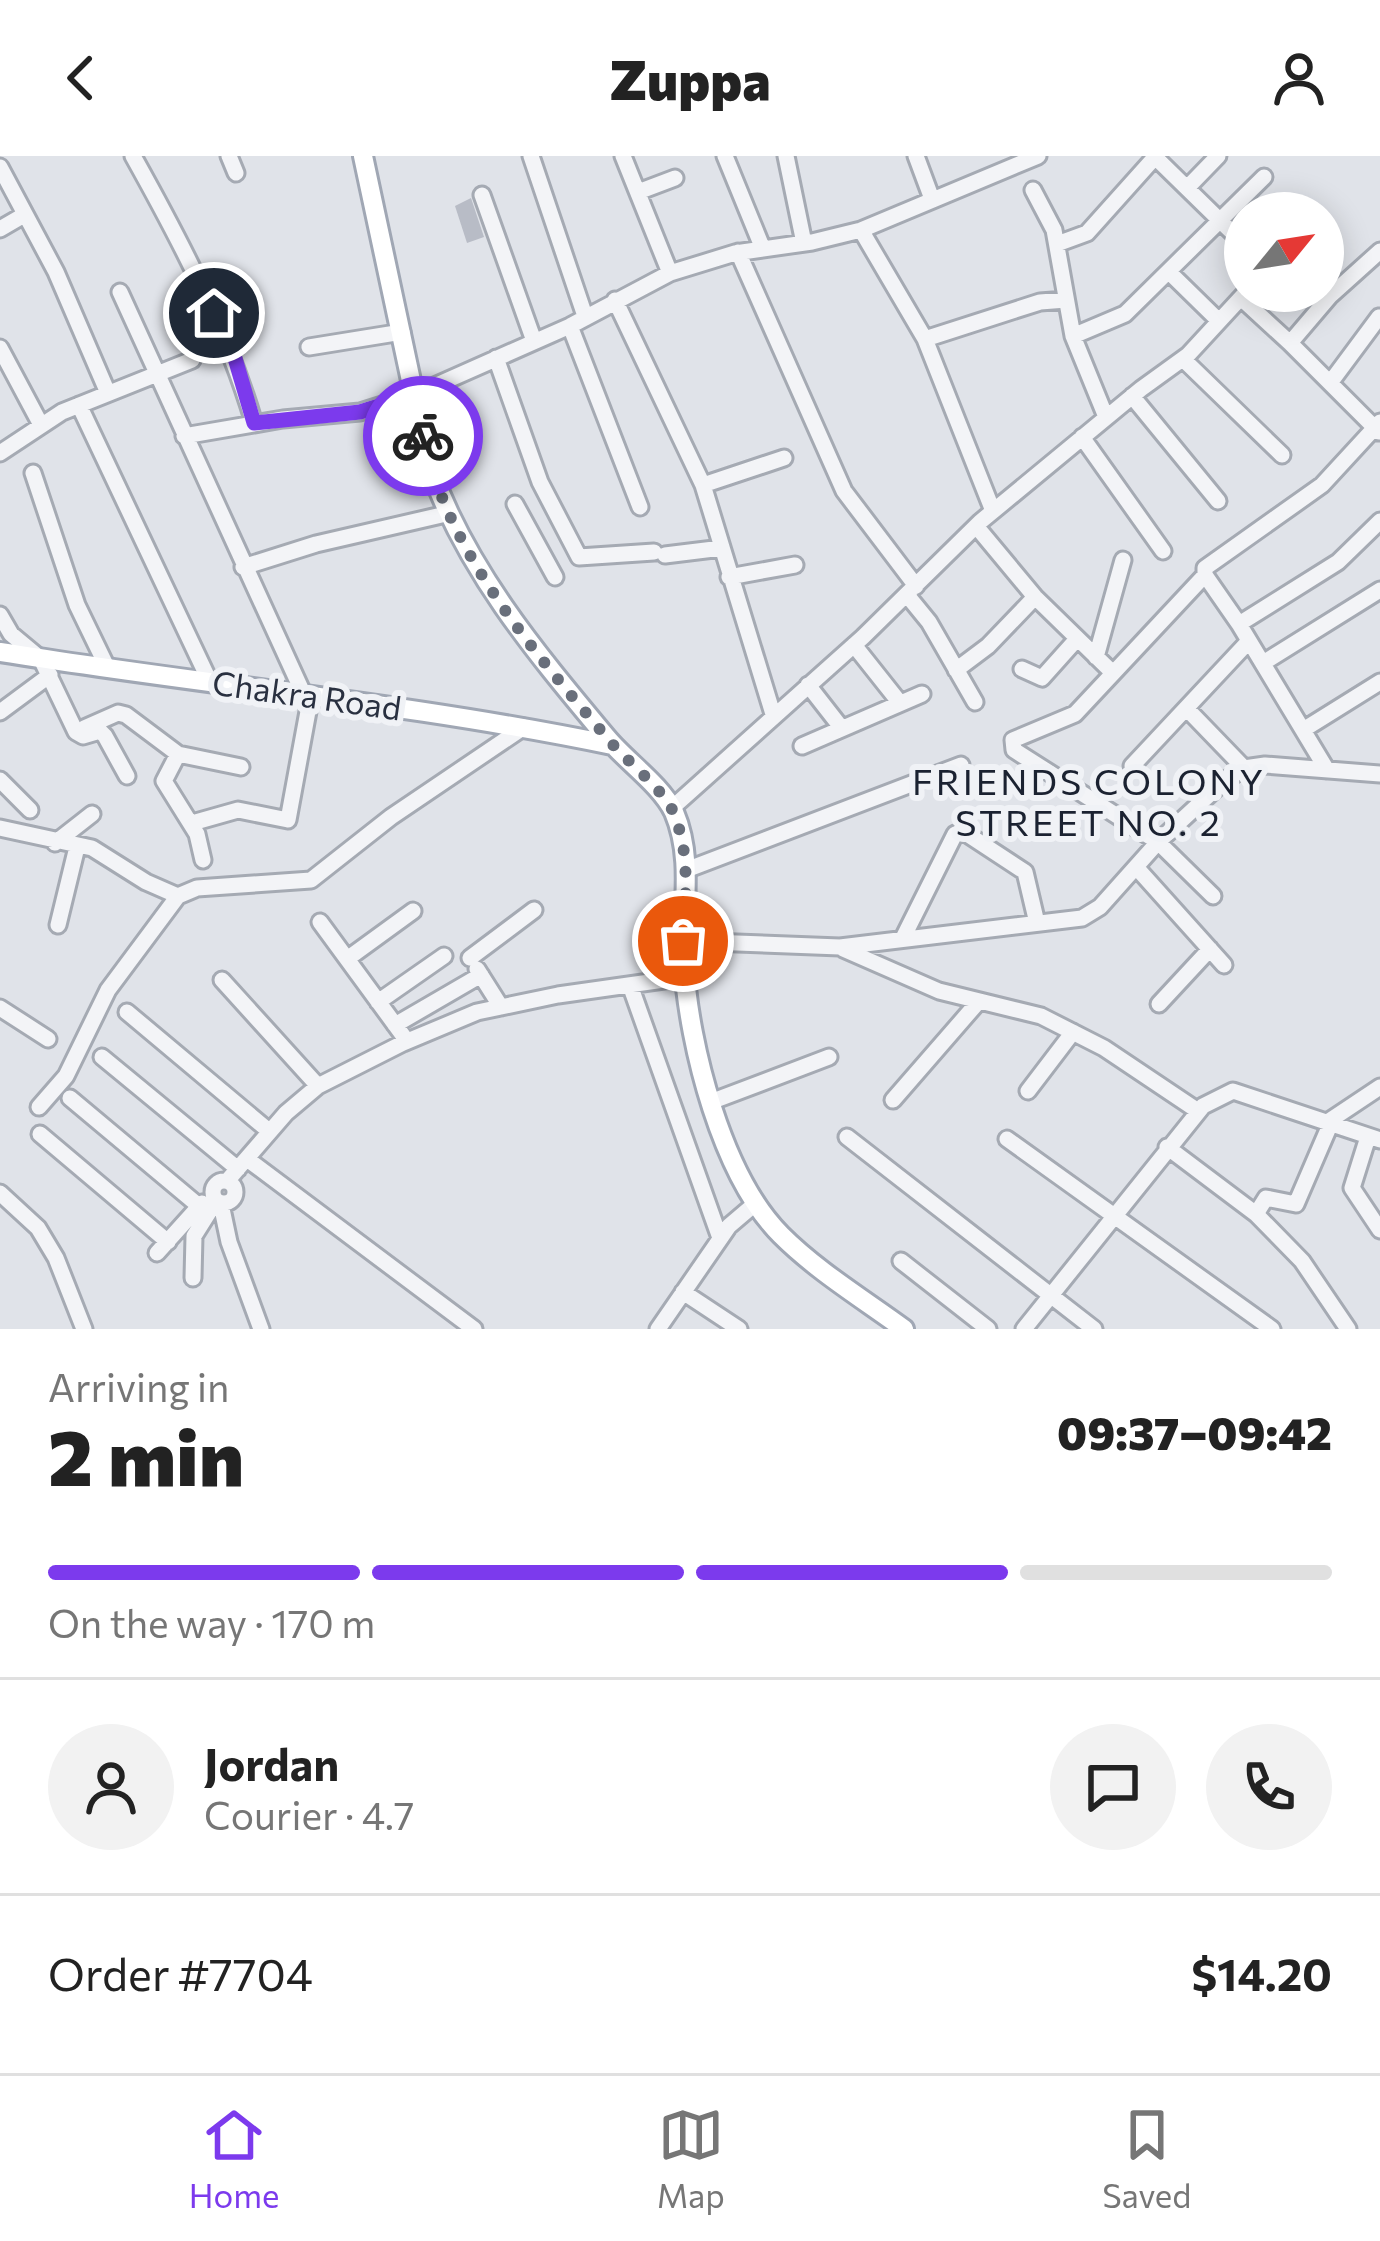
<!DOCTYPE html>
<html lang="en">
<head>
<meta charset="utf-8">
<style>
	:root { --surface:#fff; --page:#f2f2f2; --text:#222; --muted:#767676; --line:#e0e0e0; --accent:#7c3aed }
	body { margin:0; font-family:Commissioner,sans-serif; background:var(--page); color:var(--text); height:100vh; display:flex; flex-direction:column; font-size:45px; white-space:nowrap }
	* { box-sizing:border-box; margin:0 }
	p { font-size:39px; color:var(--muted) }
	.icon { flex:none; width:66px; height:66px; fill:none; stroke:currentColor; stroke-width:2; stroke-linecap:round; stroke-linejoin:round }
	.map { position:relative; height:1173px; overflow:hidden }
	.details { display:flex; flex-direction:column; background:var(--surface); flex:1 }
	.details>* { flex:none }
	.needle { width:78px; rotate:60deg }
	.tools { position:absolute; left:1224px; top:36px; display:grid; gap:24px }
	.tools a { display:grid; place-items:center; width:120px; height:120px; border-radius:50%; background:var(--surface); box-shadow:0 6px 30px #0003; font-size:60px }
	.pin { position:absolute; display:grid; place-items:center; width:102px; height:102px; color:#fff; margin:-51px; border:6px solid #fff; border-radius:50%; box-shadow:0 3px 12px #0007 }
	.courier { position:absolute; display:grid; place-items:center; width:120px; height:120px; margin:-60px; border:9px solid #7c3aed; border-radius:50%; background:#fff; color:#222; box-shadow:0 3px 15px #0007 }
	.summary em { font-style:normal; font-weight:800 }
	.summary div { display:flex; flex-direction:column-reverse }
	.summary { display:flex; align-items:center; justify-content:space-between; height:204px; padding:0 48px }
	h1 { font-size:78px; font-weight:800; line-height:90px }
	.bar { display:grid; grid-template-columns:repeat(4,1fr); gap:18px 12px; align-content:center; height:144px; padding:0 48px }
	.bar i { height:15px; border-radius:9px; background:var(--line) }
	.bar .selected { background:var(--accent) }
	.bar p { grid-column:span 4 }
	.line { display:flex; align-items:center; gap:30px; padding:0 48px; border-top:3px solid var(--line) }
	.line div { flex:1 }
	.round { display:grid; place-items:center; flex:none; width:126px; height:126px; border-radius:63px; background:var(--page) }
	header { display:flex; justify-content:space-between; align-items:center; height:156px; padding:0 48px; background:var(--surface); font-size:54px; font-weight:800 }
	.menu { display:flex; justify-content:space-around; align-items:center; height:168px; border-top:3px solid var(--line); background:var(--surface); font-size:33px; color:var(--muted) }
	.menu a { display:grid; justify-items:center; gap:6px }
	.menu .selected { color:var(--accent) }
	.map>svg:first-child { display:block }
</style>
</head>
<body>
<header><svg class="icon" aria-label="back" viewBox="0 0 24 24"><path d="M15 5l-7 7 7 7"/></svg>Zuppa<svg class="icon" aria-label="person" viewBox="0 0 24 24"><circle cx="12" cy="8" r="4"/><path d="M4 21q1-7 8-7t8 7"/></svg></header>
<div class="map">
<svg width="1380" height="1173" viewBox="0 0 1380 1173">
	<rect width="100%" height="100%" fill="#e0e3e9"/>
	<!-- building -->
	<path fill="#b8bcc6" d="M471,42L484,81L467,87L455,50Z"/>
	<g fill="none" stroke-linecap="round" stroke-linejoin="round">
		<defs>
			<path id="minor" d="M133,0C181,86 226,172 254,267
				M229,0L236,17
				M531,0L585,160
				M623,0L670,117
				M725,0L763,93
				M786,0L804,87
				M916,0L932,43
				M1154,0L1245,89
				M0,11L56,116L108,237
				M1187,32L1218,0
				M1033,34L1054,74L1073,180L1106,261
				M638,36L675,22
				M482,39L534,185
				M0,73L24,59
				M861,74L925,183L993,355
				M1057,88L1087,77L1156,0
				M738,96L844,335L916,430
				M1170,117L1219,165
				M120,136L309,550L288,664L238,654L192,667
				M1241,142L1290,187
				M615,144L703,329L773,558
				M570,170L640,351
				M1073,180L1125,158L1264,21
				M925,183L1040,146L1066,144
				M309,191L402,176
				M0,192L40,267
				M496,202L540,326L579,401L654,396
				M1183,203L1282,299
				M1330,227L1379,161
				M1132,240L1218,345
				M79,249L209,524
				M1379,276L1290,187L1330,140L1380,95
				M184,280L283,263L360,256L414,239L570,170L670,117L735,97L812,86L861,74L1038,0
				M1082,281L1163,395
				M0,297L62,256L192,204
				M33,317L77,449L107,511
				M703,329L784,302
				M515,348L555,421
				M976,370L1035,441L1113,517
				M665,399L722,392
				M243,411L316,388L446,358
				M1205,419L1075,558L1013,584L1014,594L1158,686L1213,740
				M729,421L795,409
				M907,439L929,466L975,546
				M0,459L11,478L41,503L76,576L83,580L100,575L105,580L127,620
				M1239,468L1338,406L1380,365
				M854,489L900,547
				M1096,501L1123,404
				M1263,507L1380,434
				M1022,513L1042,522L1076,484
				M956,514L988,490L1035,441
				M808,529L840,570
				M1188,554L1244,612
				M0,556L50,519
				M84,572L118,557L126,559L178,598L241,611
				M1303,574L1380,526
				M802,590L922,538
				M178,598L164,625L197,678L203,704
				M1132,610L1249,485
				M1327,614L1239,468L1205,419V412L1322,329L1380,266
				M0,624L30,654
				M672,652L863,481L980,366L1141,233L1188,199L1247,135
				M0,672L92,692L146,726L178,740
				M964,676L1025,716L1037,767
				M55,687L92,658
				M1136,711L1224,809
				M686,714L961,609
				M320,766L407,885
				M58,769L77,691
				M903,782L955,678
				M683,785L840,791L1082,762L1100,751L1158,686L1223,626L1244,612L1265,609L1380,618
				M843,793L939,835L1041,860L1104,892L1198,955
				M470,802L534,754
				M347,803L413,755
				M477,813L501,851
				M222,824L318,930
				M630,829L720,1082
				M378,846L444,800
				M1159,848L1210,793
				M0,852L48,883
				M127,856L269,975
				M395,869L481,819
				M102,901L238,1013
				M1028,935L1073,876
				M70,942L199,1050
				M893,944L979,845
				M713,945L829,901
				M39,951L66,920L108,834L178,740L197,732L311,724L391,661L524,571
				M1326,967L1380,931
				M40,978L168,1086
				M847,981L1094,1173
				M1368,981L1352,1032L1380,1074
				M1007,983L1272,1173
				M1167,991L1256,1058L1302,1105L1348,1173
				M247,1003L474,1173
				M228,1024L286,957L318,930L403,887L477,856L558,839L685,821
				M213 1036a11 11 0 1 1 22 0a11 11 0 1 1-22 0Z
				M0,1037L38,1072L56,1102L84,1173
				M221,1048L229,1086L261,1173
				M1256,1058L1266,1042L1296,1048L1330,969
				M157,1097L202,1047
				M901,1105L988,1173
				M193,1122L194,1080L216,1045
				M683,1136L739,1173
				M658,1173L729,1070L756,1047
				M1024,1173L1203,950L1233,935L1380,984"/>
			<path id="major" d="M363,0L429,309C466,414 537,498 607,582C626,605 661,629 674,656C695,705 681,757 684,809C689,890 722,1020 781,1079C817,1115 863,1143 904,1173
				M0,496C204,529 409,547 612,589"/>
		</defs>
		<!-- minor casing -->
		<use href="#minor" stroke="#a5aab3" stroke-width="21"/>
		<!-- major casing -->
		<use href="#major" stroke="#a0a7b4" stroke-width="24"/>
		<!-- minor -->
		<use href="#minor" stroke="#f3f4f7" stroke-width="15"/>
		<!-- major -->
		<use href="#major" stroke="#fff" stroke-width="18"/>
	</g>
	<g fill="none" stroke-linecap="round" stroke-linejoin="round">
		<!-- done -->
		<path stroke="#696f7b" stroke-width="12" stroke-dasharray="0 21.6" d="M423,280C449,398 531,492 608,583C625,604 665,634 674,658C691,700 685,741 683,785"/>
		<!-- route -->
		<path stroke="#7c3aed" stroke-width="15" d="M214,157L234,199L254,267L360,256L414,239L423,280"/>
	</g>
	<g text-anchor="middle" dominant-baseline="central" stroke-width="12" stroke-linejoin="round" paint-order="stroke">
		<!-- street labels -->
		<g font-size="33" fill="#293040" stroke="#f0f2f6">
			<text transform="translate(307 538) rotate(8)">Chakra Road</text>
		</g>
		<!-- neighbourhood labels -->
		<g font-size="36" letter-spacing="3" fill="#1b2231" stroke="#f0f2f6">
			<text x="1089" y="624">FRIENDS COLONY<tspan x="1089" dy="41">STREET NO. 2</tspan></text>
		</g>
	</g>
</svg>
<div class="tools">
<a><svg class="needle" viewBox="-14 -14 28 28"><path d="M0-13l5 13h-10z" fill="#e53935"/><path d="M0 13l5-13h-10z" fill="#767676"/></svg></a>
</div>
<div class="pin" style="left:683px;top:785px;background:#ea580c"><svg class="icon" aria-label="bag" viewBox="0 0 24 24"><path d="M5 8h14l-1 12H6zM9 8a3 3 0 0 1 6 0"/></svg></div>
<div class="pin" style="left:214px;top:157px;background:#1f2937"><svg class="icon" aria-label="home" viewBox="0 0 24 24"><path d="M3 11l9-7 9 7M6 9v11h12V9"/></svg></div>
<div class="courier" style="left:423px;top:280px"><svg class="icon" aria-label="bike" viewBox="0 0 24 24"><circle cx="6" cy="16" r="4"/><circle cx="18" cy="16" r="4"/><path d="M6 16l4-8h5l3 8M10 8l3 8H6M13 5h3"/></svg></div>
</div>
<section class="details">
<div class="summary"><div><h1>2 min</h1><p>Arriving in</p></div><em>09:37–09:42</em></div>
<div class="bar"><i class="selected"></i><i class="selected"></i><i class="selected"></i><i></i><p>On the way · 170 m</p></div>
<div class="line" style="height:216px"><a class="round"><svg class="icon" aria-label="person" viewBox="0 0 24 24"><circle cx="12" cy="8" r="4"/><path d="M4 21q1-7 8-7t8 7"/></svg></a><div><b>Jordan</b><p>Courier · 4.7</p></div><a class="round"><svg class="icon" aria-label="chat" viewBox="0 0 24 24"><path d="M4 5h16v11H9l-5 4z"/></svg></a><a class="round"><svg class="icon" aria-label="phone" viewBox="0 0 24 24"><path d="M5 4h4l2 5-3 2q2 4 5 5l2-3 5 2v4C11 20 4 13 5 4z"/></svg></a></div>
<div class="line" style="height:156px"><div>Order #7704</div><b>$14.20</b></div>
</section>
<nav class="menu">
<a class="selected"><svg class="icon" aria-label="home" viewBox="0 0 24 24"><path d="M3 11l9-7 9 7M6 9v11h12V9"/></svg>Home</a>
<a><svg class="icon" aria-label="map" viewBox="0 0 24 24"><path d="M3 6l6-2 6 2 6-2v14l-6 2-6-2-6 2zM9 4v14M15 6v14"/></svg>Map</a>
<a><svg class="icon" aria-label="saved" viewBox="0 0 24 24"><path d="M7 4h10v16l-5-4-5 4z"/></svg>Saved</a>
</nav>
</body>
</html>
